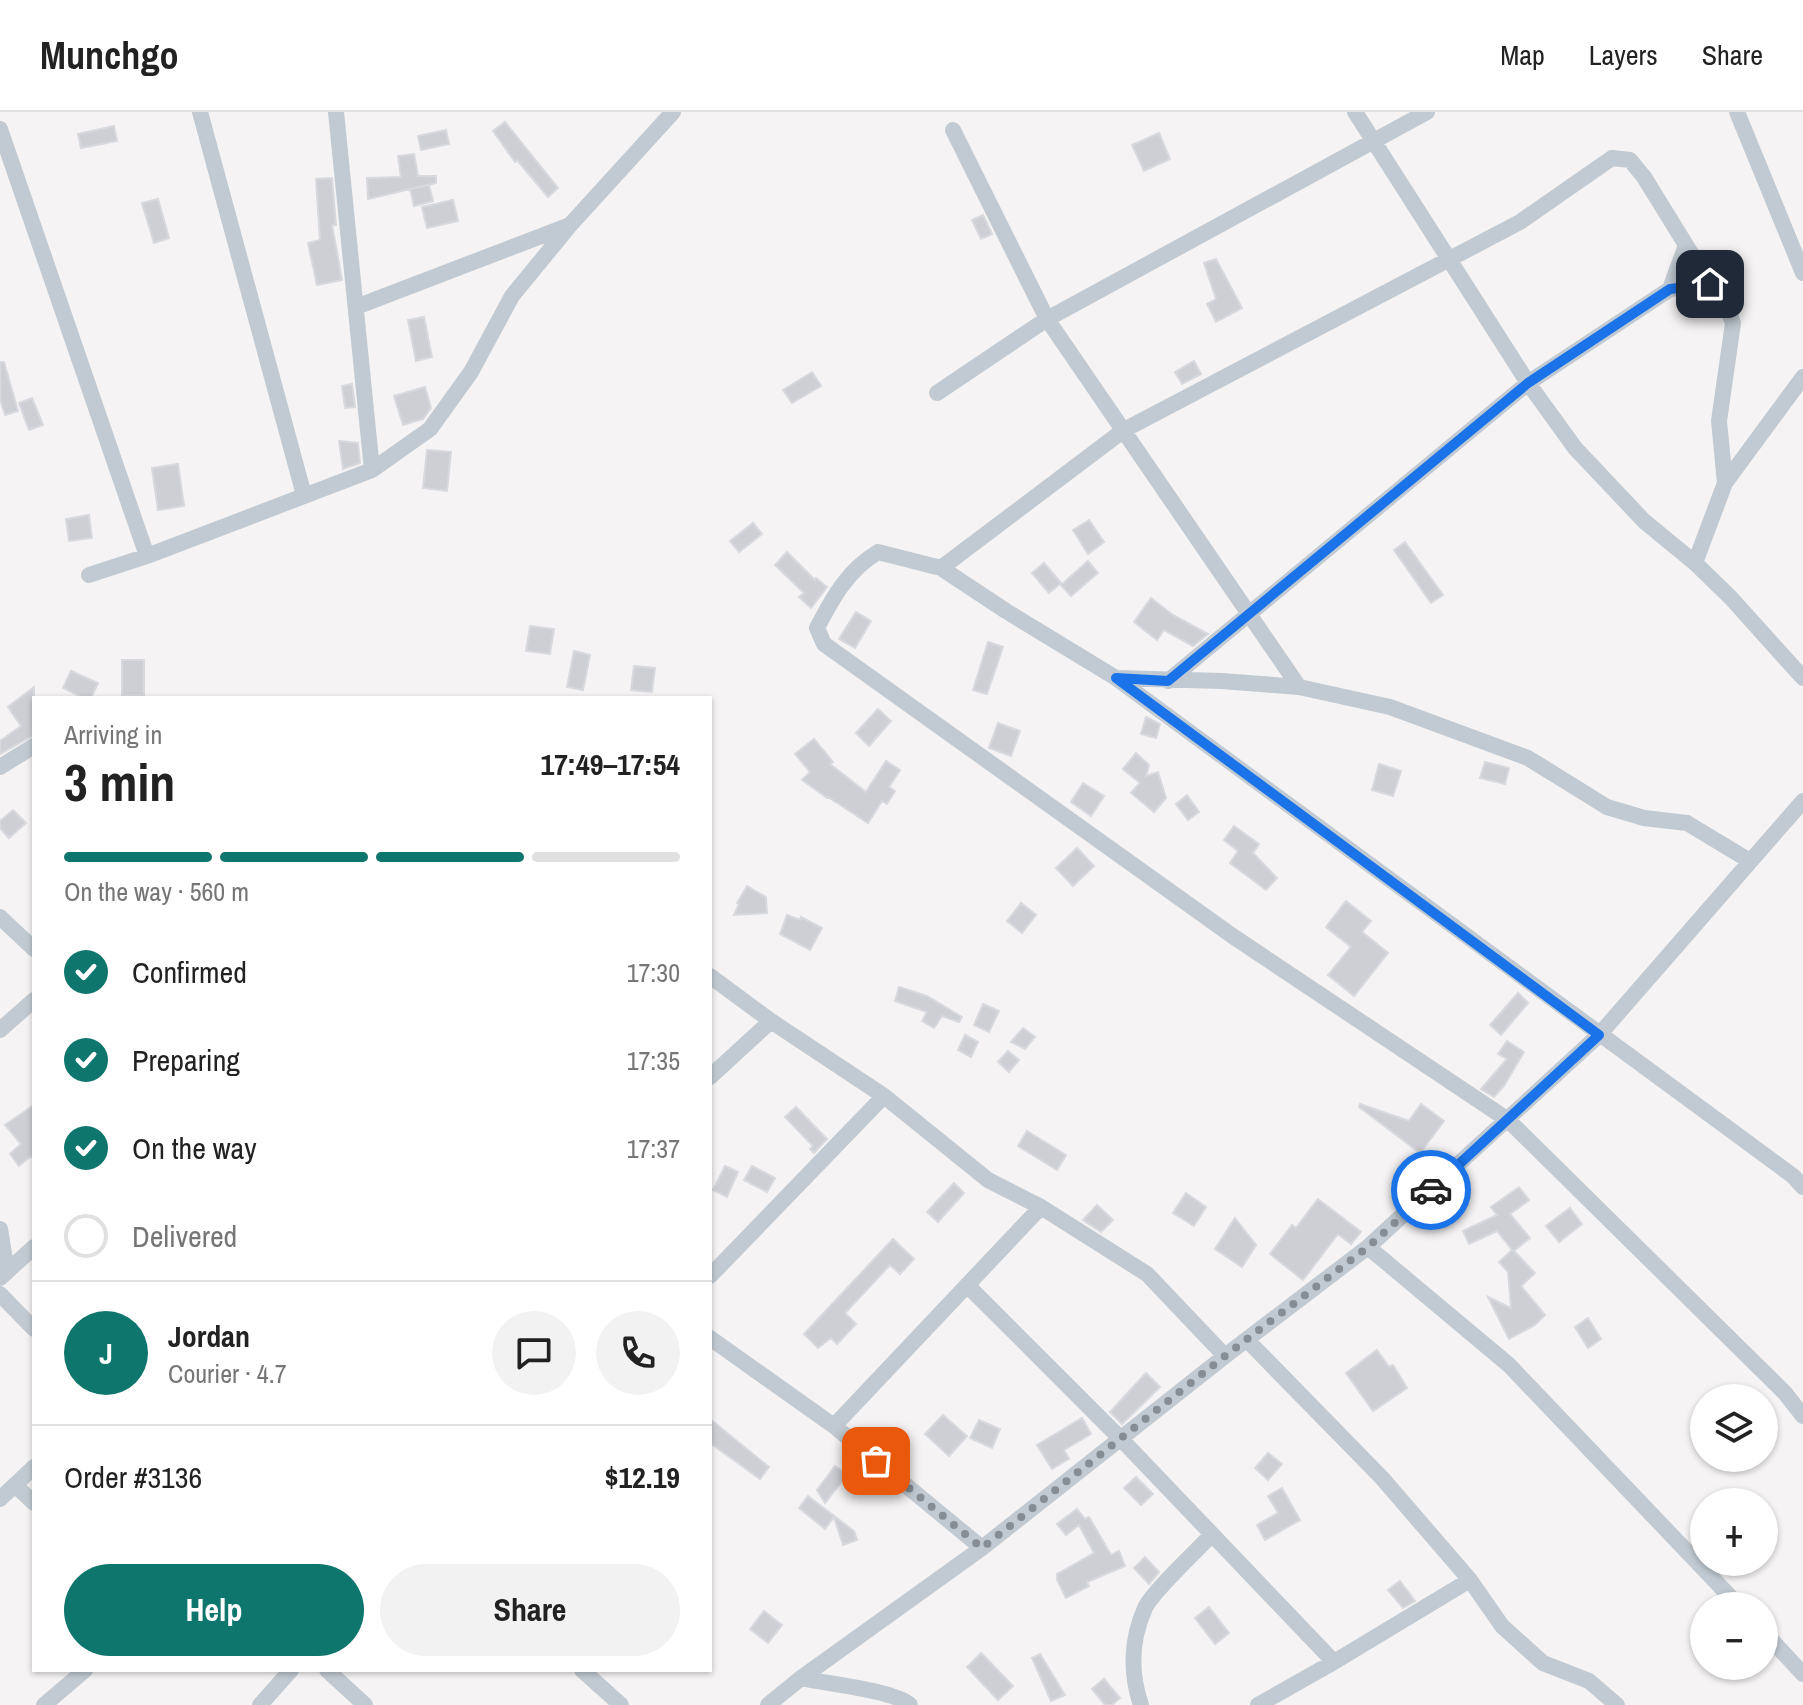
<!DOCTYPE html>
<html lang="en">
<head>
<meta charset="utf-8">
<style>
	:root { --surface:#fff; --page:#f2f2f2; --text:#222; --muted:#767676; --line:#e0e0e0; --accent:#0f766e }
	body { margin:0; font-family:"Archivo Narrow",sans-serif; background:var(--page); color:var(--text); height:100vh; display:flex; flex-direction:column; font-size:30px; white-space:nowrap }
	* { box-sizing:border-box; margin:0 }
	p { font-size:26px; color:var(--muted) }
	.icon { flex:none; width:44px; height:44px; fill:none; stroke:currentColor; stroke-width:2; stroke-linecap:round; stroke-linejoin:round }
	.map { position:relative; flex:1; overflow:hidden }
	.side { position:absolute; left:32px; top:584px; width:680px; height:976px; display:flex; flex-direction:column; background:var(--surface); border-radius:0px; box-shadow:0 2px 6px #0004 }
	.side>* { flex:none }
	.buttons { position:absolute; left:1690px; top:1272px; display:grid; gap:16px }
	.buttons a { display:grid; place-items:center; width:88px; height:88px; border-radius:50%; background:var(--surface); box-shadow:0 2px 6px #0004; font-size:40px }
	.pin { position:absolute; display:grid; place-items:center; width:68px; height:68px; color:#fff; margin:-34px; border-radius:16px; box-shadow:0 4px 12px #0006 }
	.courier { position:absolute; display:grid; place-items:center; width:80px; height:80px; margin:-40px; border:6px solid #1a73e8; border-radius:50%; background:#fff; color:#222; box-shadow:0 2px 10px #0007 }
	.headline em { font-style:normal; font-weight:700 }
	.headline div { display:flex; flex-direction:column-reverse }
	.headline { display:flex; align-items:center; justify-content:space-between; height:136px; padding:0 32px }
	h1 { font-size:52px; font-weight:700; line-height:60px }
	.bar { display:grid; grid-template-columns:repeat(4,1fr); gap:12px 8px; align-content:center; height:96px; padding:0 32px }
	.bar i { height:10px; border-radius:6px; background:var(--line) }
	.bar .current { background:var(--accent) }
	.bar p { grid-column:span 4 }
	.line { display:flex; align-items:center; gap:20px; padding:0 32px; border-top:2px solid var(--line) }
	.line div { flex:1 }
	.round { display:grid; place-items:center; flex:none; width:84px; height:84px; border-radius:42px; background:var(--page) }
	ol { padding:0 32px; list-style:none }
	li { display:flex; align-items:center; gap:24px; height:88px }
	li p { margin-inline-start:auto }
	li .icon { padding:8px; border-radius:50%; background:var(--accent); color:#fff; stroke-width:4 }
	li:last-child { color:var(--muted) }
	li i { width:44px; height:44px; border:4px solid var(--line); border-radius:50% }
	.action { display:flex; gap:16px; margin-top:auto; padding:16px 32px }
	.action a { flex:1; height:92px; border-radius:48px; background:var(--accent); color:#fff; font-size:32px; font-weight:700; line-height:92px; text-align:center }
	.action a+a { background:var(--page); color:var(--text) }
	header { display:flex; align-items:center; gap:48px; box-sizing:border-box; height:112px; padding:0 40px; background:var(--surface); border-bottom:2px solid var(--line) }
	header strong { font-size:38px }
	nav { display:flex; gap:44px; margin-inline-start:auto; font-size:28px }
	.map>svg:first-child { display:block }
</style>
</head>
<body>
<header>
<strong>Munchgo</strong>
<nav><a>Map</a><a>Layers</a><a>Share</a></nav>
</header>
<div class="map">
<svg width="1803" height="1593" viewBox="0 0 1803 1593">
	<rect width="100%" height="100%" fill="#f5f3f3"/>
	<!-- building -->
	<path fill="#cdcfd5" stroke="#d7d9de" stroke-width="2" d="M505,10L558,76L548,85L517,48L515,50L493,19Z
		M114,14L117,29L81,36L78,22Z
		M446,18L449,32L421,38L418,24Z
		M1159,21L1170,47L1144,59L1132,33Z
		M414,42L418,64H436V71L368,87L367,66L401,65L398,44Z
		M332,66L336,113H332L342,168L317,173L308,131L320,128L316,67Z
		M429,73L433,89L414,94L410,77Z
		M158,87L169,126L154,131L142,91Z
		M453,88L458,109L427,116L422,95Z
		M983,103L992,122L981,127L972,108Z
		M1216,147L1242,196L1216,210L1207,192L1216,187L1204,151Z
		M424,205L432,245L416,249L408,208Z
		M1194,249L1201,262L1182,272L1175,260Z
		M0,250H4L18,299L5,303L0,287Z
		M812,260L821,274L792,291L783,278Z
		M352,272L355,295L345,296L342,274Z
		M425,275L431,296L423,307L403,313L394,284Z
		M32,286L43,313L29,318L19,291Z
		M339,329L358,331L360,351L343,357Z
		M427,338L451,340L447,379L423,376Z
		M178,352L184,394L158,398L152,356Z
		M89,403L92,426L69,429L66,407Z
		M1089,408L1104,430L1088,442L1073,418Z
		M753,411L762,422L739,440L730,429Z
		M1405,430L1443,483L1431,491L1394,438Z
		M787,440L815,468L816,466L827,475L811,496L799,485L804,481L775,453Z
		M1088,449L1098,461L1071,484L1061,473Z
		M1044,451L1061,471L1049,481L1032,461Z
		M1151,486L1173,503L1208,522L1193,534L1164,518L1157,528L1134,510Z
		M856,500L871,509L855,536L839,527Z
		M530,514L554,517L550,542L526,539Z
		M988,530L1003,535L987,582L973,578Z
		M574,539L590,543L583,578L567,575Z
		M122,548H144V583H122Z
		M634,554L655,556L652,580L631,578Z
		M71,559L98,571L91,586H84L63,576Z
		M34,575V623L0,642V629L21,614L8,595Z
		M878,597L891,609L869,634L856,621Z
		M1146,605L1160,612L1156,626L1141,622Z
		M998,611L1020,619L1011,644L989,636Z
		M814,627L833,650L830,652L866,680L886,649L900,658L889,675L895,679L887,692L882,689L868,711L828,685L827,686L802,668L810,660L795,642Z
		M1136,641L1149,653L1146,664L1158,660L1166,686L1154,700L1131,681L1140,671L1123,657Z
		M1485,650L1509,656L1505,672L1480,666Z
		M1379,652L1401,659L1393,684L1372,678Z
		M1083,671L1104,684L1091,704L1071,690Z
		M1187,683L1199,700L1188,708L1176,692Z
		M13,698L26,711L9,726L0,716V709Z
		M1234,714L1259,732L1253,741L1277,766L1266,778L1230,751L1238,739L1224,728Z
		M1077,736L1094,754L1073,774L1056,756Z
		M747,774L766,785L767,801L734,803L739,792L737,791Z
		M1346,789L1371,809L1362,820L1388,841L1354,884L1328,863L1351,835L1326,815Z
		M1021,791L1036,803L1022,821L1007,809Z
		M787,803L800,808L801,805L822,816L810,838L780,822Z
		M899,875L927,884L962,905L959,910L942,904L934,916L922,909L927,900L895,889Z
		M1518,881L1528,891L1501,923L1490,913Z
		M983,892L999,899L989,920L974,913Z
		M1023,916L1035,925L1025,937L1011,930Z
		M965,923L978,930L971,945L958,938Z
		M1507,929L1524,940L1504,974L1494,985L1481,977L1507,947L1498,942Z
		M1008,939L1019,948L1009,960L998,950Z
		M1360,992L1409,1009L1421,992L1444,1009L1420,1041L1359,995Z
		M34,993V1047L31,1044L19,1054L10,1042L21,1032L5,1013Z
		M796,995L827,1027L814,1041L810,1037L813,1034L785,1005Z
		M1027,1019L1066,1043L1057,1058L1018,1034Z
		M725,1054L738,1060L727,1085L713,1078Z
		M752,1054L775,1066L767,1080L744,1068Z
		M954,1071L964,1081L938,1110L927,1100Z
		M1519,1075L1529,1088L1510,1102L1530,1126L1514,1139L1535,1161L1521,1174L1545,1203L1535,1213L1509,1227L1488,1185L1511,1196L1508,1160L1499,1150L1512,1138L1497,1119L1469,1132L1463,1119L1497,1103L1491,1095Z
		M1186,1081L1206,1095L1194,1114L1173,1101Z
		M1318,1087L1361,1120L1351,1132L1338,1122L1303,1168L1270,1142L1292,1113L1296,1116Z
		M1097,1093L1113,1108L1101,1120L1083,1108Z
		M1570,1096L1582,1112L1559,1130L1546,1114Z
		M1235,1106L1256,1133L1242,1155L1215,1137Z
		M893,1127L914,1147L900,1162L890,1153L845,1201L856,1212L837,1232L831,1226L818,1236L804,1222Z
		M1588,1206L1601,1227L1588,1236L1575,1215Z
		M1377,1238L1389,1255L1393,1253L1407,1276L1373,1299L1346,1261Z
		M1146,1261L1160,1275L1122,1312L1110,1300Z
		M943,1303L967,1324L949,1344L925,1322Z
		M1082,1306L1091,1322L1064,1338L1069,1347L1052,1357L1037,1333Z
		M710,1307L769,1355L760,1367L710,1331Z
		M979,1308L1000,1317L992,1336L970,1326Z
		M1268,1341L1282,1352L1268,1368L1255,1356Z
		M835,1354L847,1363L825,1391L817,1378Z
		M1136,1365L1153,1382L1141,1393L1124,1376Z
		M1282,1376L1300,1408L1265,1428L1257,1413L1278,1401L1268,1384Z
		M808,1384L854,1419L857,1428L843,1433L834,1405L825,1417L799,1396Z
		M1077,1397L1085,1407L1089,1405L1111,1443L1119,1439L1125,1454L1087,1470L1089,1474L1066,1486L1057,1468V1462L1094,1441L1079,1413L1066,1423L1057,1412Z
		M1145,1445L1159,1460L1149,1472L1134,1456Z
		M1400,1469L1415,1489L1403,1496L1388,1478Z
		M1209,1495L1229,1521L1215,1532L1195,1506Z
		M764,1499L782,1513L768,1531L750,1517Z
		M981,1541L1013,1574L998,1588L967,1555Z
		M1040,1542L1065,1583L1051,1589L1032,1546Z
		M1104,1567L1120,1586L1112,1593H1105L1092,1577Z"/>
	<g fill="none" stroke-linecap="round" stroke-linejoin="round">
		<!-- minor -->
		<path stroke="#c1cad2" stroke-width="16" d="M200,0L304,383
			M336,0L372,358
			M1355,0L1528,271L1575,336L1644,409L1695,451L1731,486L1803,566
			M1737,0L1803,161
			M0,17L147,444
			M953,18L1047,207L1299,575
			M1670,177L1686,133
			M356,195L570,113
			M937,281L1047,207L1427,0
			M1695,451L1725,371L1803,265
			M941,456L1124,318L1520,110L1612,46L1630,48L1644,65L1710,172L1725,190L1733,211L1719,309L1725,371
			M89,463L147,444L372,358L430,317L471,260L512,184L571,112L673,0
			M1117,566L1222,569L1299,575L1390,595L1528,646L1607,695L1644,706L1687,711L1750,749
			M1168,569L1528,271L1670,177L1710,172
			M0,655L34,634
			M0,805L34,837
			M710,864L771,909L884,984L988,1068L1041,1095L1147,1162L1225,1244
			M0,918L34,888
			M710,965L771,909
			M1803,1075L1793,1064L1116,566L1006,499L941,456L878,440C848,458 833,485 817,516L824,532L1234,825L1508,1008L1785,1281L1803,1304
			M0,1117L7,1160
			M1368,1135L1509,1253L1739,1494
			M710,1164L884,984
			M0,1166L34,1135
			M967,1173L1121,1327L1334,1550
			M0,1182L34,1217
			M710,1226L834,1314L982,1436
			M1247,1228L1382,1366L1470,1468L1502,1514L1543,1551L1589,1569L1617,1593
			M834,1314L1041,1095
			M15,1373L34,1391
			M0,1387L34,1355
			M1764,1520L1803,1562
			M327,1558L365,1593
			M582,1558L621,1593
			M801,1566C827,1572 893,1578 910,1593
			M44,1593L85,1558
			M260,1593L291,1558
			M768,1593L801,1566L982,1436L1225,1244L1368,1135L1599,923L1803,689
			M1141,1593C1130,1561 1131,1527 1145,1496C1152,1480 1198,1438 1212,1422
			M1258,1593L1334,1550L1470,1468"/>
	</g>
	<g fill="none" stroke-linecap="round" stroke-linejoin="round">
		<!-- done -->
		<path stroke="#868d94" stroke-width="8" stroke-dasharray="0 14.4" d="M876,1349L982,1436L1225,1244L1368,1135L1431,1078"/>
		<!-- route -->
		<path stroke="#1a73e8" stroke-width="10" d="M1431,1078L1599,923L1116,566L1168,569L1528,271L1670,177L1710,172"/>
	</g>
</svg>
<div class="buttons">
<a><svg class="icon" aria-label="layers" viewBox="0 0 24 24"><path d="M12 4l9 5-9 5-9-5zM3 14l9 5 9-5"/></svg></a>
<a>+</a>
<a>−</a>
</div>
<div class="pin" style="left:876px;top:1349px;background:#ea580c"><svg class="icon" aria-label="bag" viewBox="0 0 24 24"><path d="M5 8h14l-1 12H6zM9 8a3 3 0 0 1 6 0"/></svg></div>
<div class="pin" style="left:1710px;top:172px;background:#1f2937"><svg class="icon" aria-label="home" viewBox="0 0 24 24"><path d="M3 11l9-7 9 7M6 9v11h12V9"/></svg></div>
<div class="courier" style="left:1431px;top:1078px"><svg class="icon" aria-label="car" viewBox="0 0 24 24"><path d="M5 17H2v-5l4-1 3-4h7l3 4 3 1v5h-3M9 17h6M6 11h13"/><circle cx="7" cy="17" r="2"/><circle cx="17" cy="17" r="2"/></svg></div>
<section class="side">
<div class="headline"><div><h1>3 min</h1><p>Arriving in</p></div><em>17:49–17:54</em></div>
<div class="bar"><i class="current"></i><i class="current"></i><i class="current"></i><i></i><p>On the way · 560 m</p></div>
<ol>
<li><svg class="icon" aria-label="check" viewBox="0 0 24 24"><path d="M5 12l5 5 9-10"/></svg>Confirmed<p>17:30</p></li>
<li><svg class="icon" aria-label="check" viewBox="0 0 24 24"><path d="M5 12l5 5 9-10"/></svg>Preparing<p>17:35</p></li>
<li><svg class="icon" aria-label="check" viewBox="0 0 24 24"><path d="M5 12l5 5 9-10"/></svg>On the way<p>17:37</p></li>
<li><i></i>Delivered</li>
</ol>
<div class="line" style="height:144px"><b class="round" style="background:var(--accent);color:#fff">J</b><div><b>Jordan</b><p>Courier · 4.7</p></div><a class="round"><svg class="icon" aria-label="chat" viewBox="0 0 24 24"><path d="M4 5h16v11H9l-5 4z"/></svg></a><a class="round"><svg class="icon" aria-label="phone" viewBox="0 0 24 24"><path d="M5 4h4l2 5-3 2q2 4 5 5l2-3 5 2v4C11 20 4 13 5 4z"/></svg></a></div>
<div class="line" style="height:104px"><div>Order #3136</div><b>$12.19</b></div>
<div class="action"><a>Help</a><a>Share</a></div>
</section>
</div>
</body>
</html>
